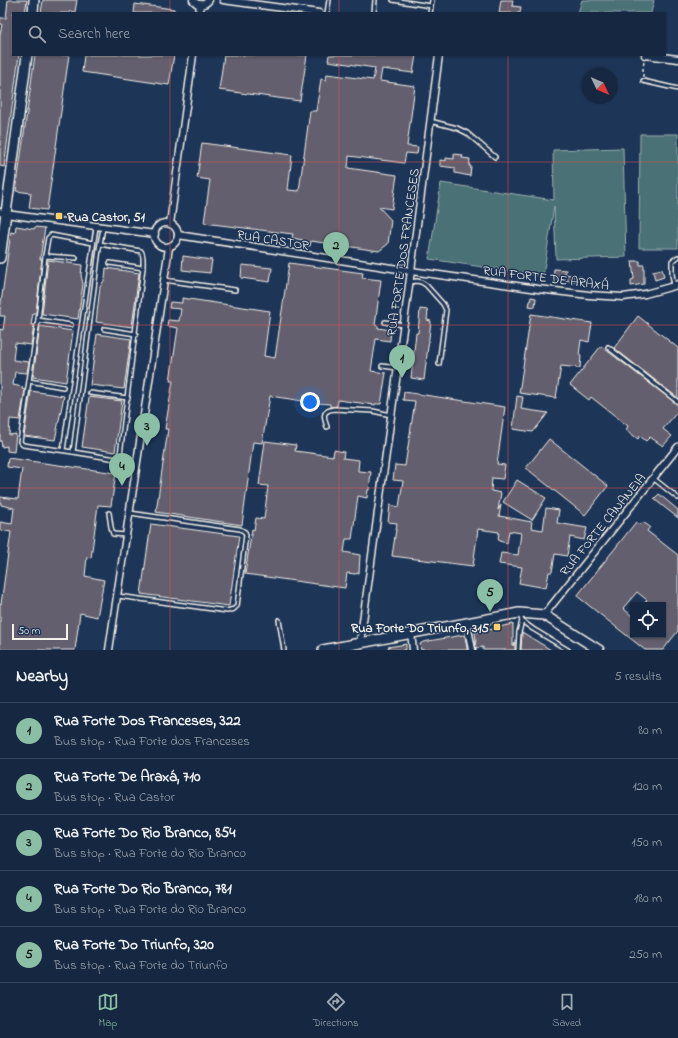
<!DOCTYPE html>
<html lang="en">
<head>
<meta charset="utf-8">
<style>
	:root { --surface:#162841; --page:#1f3048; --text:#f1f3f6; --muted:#9ea6b1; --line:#35445a; --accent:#8abfa5 }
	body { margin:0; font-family:"Indie Flower",sans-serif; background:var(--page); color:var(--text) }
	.controls { position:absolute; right:12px; bottom:12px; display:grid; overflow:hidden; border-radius:0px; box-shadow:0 1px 3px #0004 }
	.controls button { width:36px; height:36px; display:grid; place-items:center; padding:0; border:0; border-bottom:1px solid var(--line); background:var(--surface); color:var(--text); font:20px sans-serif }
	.compass { position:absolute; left:582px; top:68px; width:36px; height:36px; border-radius:50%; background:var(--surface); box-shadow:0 1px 3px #0004; rotate:134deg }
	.scale { position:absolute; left:12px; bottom:10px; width:56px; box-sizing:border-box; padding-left:4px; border:2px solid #f4f1e8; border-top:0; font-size:11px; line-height:14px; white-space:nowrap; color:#f4f1e8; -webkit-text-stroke:3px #1d3557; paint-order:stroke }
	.you { position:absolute; left:310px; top:402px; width:14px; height:14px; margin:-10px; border:3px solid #fff; border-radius:50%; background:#1a73e8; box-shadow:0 0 0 6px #1a73e833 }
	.badge { display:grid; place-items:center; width:26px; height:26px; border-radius:50%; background:var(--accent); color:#111; font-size:13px; font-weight:700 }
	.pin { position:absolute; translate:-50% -33px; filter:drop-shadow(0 1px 2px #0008) }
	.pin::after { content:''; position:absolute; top:21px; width:14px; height:12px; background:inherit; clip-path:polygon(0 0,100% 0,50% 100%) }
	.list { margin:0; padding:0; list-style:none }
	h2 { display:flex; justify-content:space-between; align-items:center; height:52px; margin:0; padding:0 16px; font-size:17px }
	h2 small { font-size:13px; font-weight:400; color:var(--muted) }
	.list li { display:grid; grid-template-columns:26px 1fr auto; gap:12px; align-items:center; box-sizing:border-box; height:56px; padding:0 16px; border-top:1px solid var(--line) }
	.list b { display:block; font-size:15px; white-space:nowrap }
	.list p { margin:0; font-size:13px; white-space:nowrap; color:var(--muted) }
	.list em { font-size:13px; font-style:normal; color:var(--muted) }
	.icon { flex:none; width:22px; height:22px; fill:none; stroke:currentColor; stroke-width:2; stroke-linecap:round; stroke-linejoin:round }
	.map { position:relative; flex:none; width:678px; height:650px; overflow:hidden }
	.search { position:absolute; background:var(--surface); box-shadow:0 1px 3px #0004; left:12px; right:12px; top:12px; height:44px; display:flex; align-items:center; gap:10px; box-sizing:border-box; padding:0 14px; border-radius:0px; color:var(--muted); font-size:15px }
	.sheet { height:332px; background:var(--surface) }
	nav { display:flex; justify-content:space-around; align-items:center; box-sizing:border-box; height:56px; border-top:1px solid var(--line); background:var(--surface); font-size:11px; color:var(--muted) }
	nav a { display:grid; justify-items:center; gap:2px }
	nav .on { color:var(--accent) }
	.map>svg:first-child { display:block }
	.green { fill:#487176; stroke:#9eb1af }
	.building { fill:#635f6e; stroke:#f4f1e8; fill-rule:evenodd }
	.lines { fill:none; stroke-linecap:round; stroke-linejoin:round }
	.lane-casing { stroke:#f4f1e8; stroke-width:6 }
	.street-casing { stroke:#f4f1e8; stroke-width:9 }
	.secondary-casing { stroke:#f4f1e8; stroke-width:12 }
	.path { stroke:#f4f1e8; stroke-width:1.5; stroke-dasharray:3 3; stroke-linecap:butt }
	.lane { stroke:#1d3557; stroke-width:3 }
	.street { stroke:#1d3557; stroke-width:6 }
	.secondary { stroke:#1d3557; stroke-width:9 }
	.grid { fill:none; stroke:#dc504e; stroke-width:1; stroke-opacity:0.55 }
	.poi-dot { fill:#ffd166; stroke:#1d3557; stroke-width:1.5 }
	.labels { text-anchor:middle; stroke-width:3; stroke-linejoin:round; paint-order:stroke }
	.poi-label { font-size:13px; font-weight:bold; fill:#f4f1e8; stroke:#1d3557; text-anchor:start }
	.street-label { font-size:13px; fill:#f4f1e8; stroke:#1d3557 }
</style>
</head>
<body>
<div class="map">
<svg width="678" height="650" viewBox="0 0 678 650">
	<rect width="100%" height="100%" fill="#1d3557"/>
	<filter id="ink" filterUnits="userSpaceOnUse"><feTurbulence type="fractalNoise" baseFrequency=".025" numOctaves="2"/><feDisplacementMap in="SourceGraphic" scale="8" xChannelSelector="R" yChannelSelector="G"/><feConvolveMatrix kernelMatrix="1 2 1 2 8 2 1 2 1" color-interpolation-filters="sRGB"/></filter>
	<g filter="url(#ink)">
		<g class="green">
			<polygon points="582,0 654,0 651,13 578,13"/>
			<polygon points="640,134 678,134 678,248 639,248"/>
			<polygon points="623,148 626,257 556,259 554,206 543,276 429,259 441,183 554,200 553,150"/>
		</g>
		<g class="building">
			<polygon points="8,0 27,0 25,13 13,13 13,55 19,55 4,167 0,166 0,35 2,24 0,23 0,18 6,18"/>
			<polygon points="43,0 77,0 75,12 70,11 69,13 41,13"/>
			<polygon points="501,0 513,0 512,6 521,7 520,13 499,13"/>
			<polygon points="135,4 174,9 174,13 134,13"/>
			<polygon points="35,55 69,55 47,210 29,208 31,193 16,191"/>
			<polygon points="84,55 174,55 169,85 82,72"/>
			<polygon points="224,55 307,55 300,101 219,90"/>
			<polygon points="329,55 416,55 413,73 382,69 380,81 415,86 407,146 418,147 417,154 406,153 404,163 349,156 348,168 397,175 392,209 379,207 391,220 388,244 379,251 311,241 310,246 302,245 303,240 292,238 293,234 204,223 210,180 197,178 202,143 292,155 288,190 299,191 310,111 316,111 321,79 326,80 327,74 373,80 375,68 328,61"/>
			<polygon points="454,154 463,155 462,158 470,159 469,166 471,166 470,176 455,173 455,168 440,166 440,160 446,161 446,158 454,159"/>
			<polygon points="16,226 34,229 35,227 45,228 40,259 42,259 36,313 33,313 31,325 34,325 31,345 15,343 13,360 29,362 27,373 15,372 13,385 23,387 22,389 25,390 20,420 10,419 9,435 16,434 14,452 7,451 7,446 2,447 1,441 0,441 0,329 3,330 5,316 0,316 0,310 11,232 15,233"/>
			<polygon points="183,256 212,260 210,273 182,270"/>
			<polygon points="48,260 82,265 81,275 83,284 78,319 42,314"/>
			<polygon points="632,261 640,261 640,265 644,265 644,284 631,286 631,280 634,279"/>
			<polygon points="289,263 363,273 362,278 381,280 375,325 378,326 378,328 391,330 390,341 376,339 371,371 386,373 381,404 375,404 375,405 338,400 337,406 330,407 330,404 317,403 318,397 304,395 303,401 270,396 262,443 253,442 242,525 156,512 168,429 165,429 173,381 170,381 178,328 167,326 168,320 179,321 181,309 169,308 170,302 182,303 182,298 270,311 264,356 275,358"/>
			<polygon points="242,265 272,268 270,282 241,278"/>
			<polygon points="106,268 139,273 132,327 96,322 100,287 105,279"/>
			<polygon points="554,269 566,270 565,274 582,277 582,282 553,279"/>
			<polygon points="662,269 664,277 655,280 653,271"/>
			<polygon points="531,297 536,298 535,307 529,306"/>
			<polygon points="420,309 428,310 427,320 431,321 424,380 411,378 416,333 418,333"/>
			<polygon points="531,314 592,323 589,342 581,340 579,355 581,355 580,368 561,366 556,398 519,393"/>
			<polygon points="638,316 678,348 678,398 614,348"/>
			<polygon points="40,326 73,331 66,382 33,377"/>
			<polygon points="97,334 131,339 124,389 90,385"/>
			<polygon points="601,346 678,405 678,411 663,429 672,436 663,446 650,437 646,441 640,436 638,439 626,430 628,426 591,397 589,400 570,385"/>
			<polygon points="31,391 64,396 55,440 24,436"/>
			<polygon points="404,392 505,407 497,464 505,465 503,479 492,478 491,491 501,493 498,510 501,505 499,516 532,522 531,528 543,530 546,508 559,510 557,523 587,528 584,540 570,537 567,556 555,554 552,572 549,572 546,588 519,583 522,567 499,564 501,553 518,555 521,533 509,531 507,543 499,541 499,540 498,539 499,532 478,529 473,566 392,556 397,523 388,522 390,505 399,507 403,481 393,480 395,465 405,466 415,401 403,400"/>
			<polygon points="517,396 523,397 521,409 548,413 533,432 513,429"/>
			<polygon points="89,397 122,401 115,452 82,447"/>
			<polygon points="549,439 608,486 585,515 526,468"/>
			<polygon points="265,441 296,445 295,451 333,456 334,450 344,452 343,458 359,460 358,471 371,472 369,490 368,490 367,498 358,496 352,539 346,539 344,552 360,555 359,573 355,574 347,573 345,588 245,574 252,529 254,530 256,518 264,519 268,486 259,485"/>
			<polygon points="8,458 116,473 111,506 98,505 91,558 87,557 85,576 104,580 97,617 80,613 75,650 0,650 0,603 1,604 11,532 0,530 0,522 12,524 14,508 1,505 0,497 18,499 22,469 7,467"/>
			<polygon points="517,480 546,498 532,520 503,502"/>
			<polygon points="659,494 678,510 678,518 654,499"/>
			<path d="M636,522L640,525L643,522L650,527L647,531L678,555V631L663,650H645L577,596ZM637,592L647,600L643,605H663V635H633V617L623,608Z"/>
			<polygon points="151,524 239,536 229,606 141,594"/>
			<polygon points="513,624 513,646 515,642 515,650 483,650 483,647 476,648 475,642 476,642 475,632 494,629 494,628"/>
			<polygon points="522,632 551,650 521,650"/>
			<polygon points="463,635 465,636 467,648 467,650 421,650 420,644 423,642"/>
			<polygon points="406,644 406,650 389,650 388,647"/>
		</g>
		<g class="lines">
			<g class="lane-casing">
				<g id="lane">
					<polyline points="393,0 431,6"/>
					<polyline points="327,13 329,0"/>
					<polyline points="374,13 375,0"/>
					<polyline points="430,13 432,0"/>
					<polyline points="643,81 678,89"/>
					<polyline points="430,121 457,128 467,133 495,157"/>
					<polyline points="45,256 48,238 51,235 93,243"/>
					<path d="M76,258L45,256L38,320L20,442L23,445L73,452L116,459L119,458L120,455L143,268C143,262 144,255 141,251L100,244"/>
					<polyline points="110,263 143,268"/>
					<polyline points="164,280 235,290"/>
					<polyline points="409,282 417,281 421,282 426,285 443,304 446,310 439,364"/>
					<polyline points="674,286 672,274 672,261 678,257"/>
					<polyline points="38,320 71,325"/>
					<polyline points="385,322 403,325"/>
					<polyline points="104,329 136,334"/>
					<polyline points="608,347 678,402"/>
					<polyline points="382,366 398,368"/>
					<polyline points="29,381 63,387"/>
					<polyline points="90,393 128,398"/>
					<path d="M327,427C324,417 321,411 334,409L373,411L391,415"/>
					<polyline points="63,450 96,227"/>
					<polyline points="73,452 99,249 103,228"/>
					<polyline points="653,478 678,498"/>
					<polyline points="109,513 111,527 113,534 126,535"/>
					<polyline points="118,596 227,611 234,609 237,606 246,535 245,532 240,529 130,513"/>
					<polyline points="520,615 522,621 533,629 568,650"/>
					<polyline points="279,620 284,650"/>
					<polyline points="518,650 519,632 522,621"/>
				</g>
			</g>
			<g class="street-casing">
				<g id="street">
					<path d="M193,0C198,6 204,6 209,0"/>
					<polyline points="223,0 319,13"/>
					<polyline points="199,13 200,4"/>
					<polyline points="645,55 678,59"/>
					<polyline points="0,212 6,214 155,234"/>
					<circle cx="166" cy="235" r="12"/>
					<polyline points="170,224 193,55"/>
					<polyline points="178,235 411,271 538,289 589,295 623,297 645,294 674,286 678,284"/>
					<polyline points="544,615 678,447"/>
					<polyline points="467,623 472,650"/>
					<polyline points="411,633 413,650"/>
					<polyline points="360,643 411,271 439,55"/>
					<polyline points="109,650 169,247"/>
				</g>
			</g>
			<g class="secondary-casing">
				<g id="secondary">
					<polyline points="33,13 34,0"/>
					<polyline points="0,258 27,55"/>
					<polyline points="323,650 519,613 544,615 599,650"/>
				</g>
			</g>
			<polyline class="path" points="643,77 643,68 644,61"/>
			<use href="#lane" class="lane"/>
			<use href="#street" class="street"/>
			<use href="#secondary" class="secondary"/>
		</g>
	</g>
	<path class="grid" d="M170,0V13M339,0V13M508,0V13M170,55V650M339,55V650M508,55V650M0,162H678M0,325H678M0,488H678"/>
	<g class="poi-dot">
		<rect x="55" y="212" width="8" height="8" rx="2"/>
		<rect x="493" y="623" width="8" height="8" rx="2"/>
	</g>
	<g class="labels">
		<g class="poi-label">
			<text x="67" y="221">Rua Castor, 51</text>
			<text x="489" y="632" text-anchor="end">Rua Forte Do Triunfo, 315</text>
		</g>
		<g class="street-label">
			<text transform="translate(273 239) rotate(9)" y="5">RUA CASTOR</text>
			<text transform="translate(402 252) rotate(-82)" y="5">RUA FORTE DOS FRANCESES</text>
			<text transform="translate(546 277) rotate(7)" y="5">RUA FORTE DE ARAXÁ</text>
			<text transform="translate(602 524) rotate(-51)" y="5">RUA FORTE CANANEIA</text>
		</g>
	</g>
</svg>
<div class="controls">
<button><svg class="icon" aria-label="locate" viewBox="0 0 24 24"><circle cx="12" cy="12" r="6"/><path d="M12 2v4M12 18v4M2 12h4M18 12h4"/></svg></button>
</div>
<svg class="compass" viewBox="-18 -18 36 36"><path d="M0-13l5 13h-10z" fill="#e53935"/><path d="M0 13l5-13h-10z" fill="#9ea6b1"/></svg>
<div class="scale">50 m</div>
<div class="you"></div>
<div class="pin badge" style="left:402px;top:378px">1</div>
<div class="pin badge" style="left:336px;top:265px">2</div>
<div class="pin badge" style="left:147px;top:446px">3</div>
<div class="pin badge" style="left:122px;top:486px">4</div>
<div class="pin badge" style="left:490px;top:612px">5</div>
<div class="search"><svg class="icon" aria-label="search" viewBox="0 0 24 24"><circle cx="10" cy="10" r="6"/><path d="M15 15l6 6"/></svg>Search here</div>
</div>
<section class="sheet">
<h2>Nearby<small>5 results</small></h2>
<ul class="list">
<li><span class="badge">1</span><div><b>Rua Forte Dos Franceses, 322</b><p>Bus stop · Rua Forte dos Franceses</p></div><em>80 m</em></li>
<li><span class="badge">2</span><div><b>Rua Forte De Araxá, 710</b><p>Bus stop · Rua Castor</p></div><em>120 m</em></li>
<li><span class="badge">3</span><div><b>Rua Forte Do Rio Branco, 854</b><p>Bus stop · Rua Forte do Rio Branco</p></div><em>150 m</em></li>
<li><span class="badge">4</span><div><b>Rua Forte Do Rio Branco, 781</b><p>Bus stop · Rua Forte do Rio Branco</p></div><em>180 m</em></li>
<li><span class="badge">5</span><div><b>Rua Forte Do Triunfo, 320</b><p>Bus stop · Rua Forte do Triunfo</p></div><em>250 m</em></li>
</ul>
</section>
<nav>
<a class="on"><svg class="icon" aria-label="map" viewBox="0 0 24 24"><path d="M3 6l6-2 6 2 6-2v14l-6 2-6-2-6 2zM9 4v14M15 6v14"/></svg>Map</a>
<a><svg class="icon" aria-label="directions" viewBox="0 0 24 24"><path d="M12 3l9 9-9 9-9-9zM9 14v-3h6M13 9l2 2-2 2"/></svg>Directions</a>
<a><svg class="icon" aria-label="saved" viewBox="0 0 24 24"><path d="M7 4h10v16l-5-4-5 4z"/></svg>Saved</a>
</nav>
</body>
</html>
